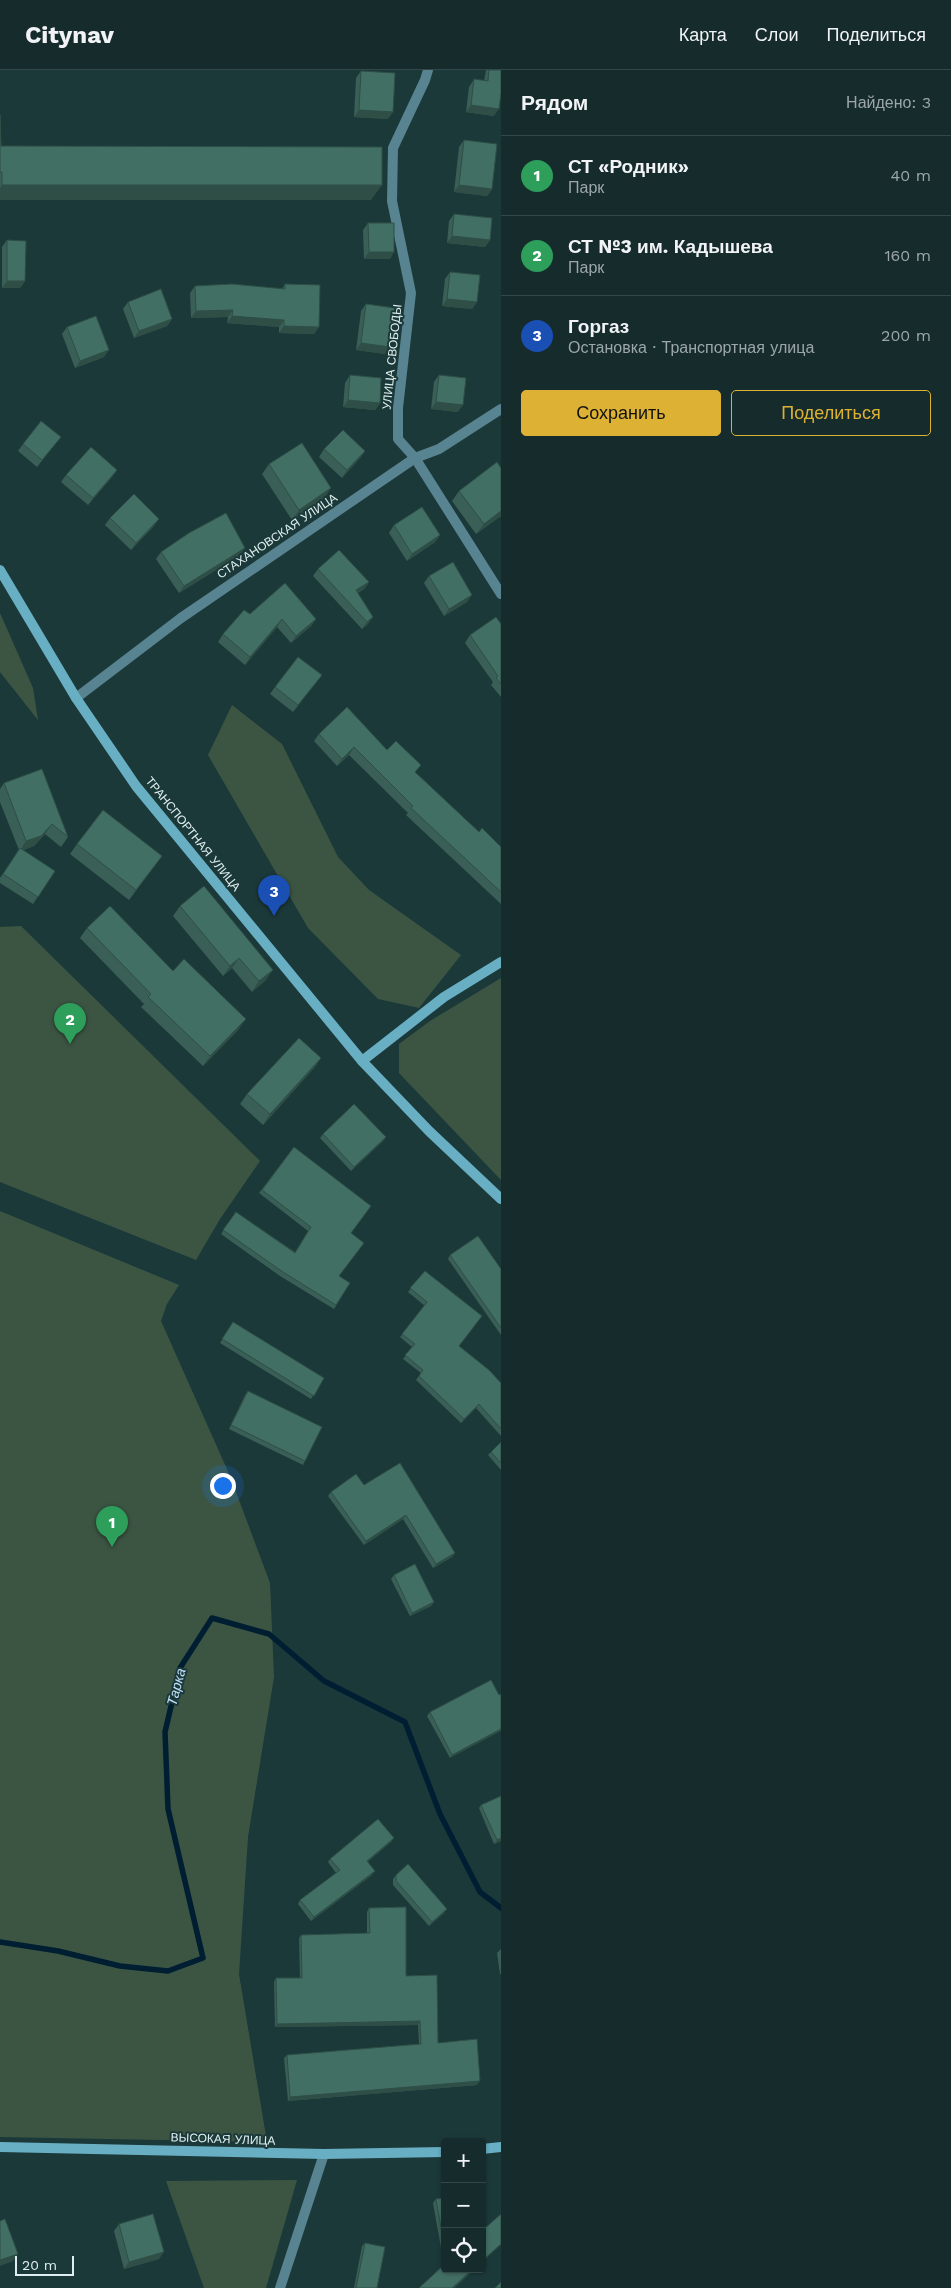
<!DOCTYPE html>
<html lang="ru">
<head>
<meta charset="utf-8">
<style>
	:root { --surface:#152b2c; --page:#1e3334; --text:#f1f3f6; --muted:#9da7a9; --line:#344748; --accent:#ddb133 }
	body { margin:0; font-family:"Work Sans",sans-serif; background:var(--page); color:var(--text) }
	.controls { position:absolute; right:15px; bottom:15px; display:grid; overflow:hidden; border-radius:5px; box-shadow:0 1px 4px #0004 }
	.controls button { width:45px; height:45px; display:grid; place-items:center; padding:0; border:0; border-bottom:1px solid var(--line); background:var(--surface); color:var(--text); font:25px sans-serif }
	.scale { position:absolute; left:15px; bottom:12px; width:59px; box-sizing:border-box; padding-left:5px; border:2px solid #dfefef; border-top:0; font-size:14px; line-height:18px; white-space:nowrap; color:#dfefef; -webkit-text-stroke:4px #1c393a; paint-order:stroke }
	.you { position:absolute; left:222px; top:1415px; width:18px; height:18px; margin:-12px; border:4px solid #fff; border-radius:50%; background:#1a73e8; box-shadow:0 0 0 8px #1a73e833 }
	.badge { display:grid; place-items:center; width:32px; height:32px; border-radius:50%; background:var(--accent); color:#fff; font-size:16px; font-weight:700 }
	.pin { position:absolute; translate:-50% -41px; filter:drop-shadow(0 1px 2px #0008) }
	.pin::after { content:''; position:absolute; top:26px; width:18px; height:15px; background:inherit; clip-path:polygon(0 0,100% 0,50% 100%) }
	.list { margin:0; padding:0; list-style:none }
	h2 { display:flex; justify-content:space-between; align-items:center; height:65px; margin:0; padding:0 20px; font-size:21px }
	h2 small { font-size:16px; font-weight:400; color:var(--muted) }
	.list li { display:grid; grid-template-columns:32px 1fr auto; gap:15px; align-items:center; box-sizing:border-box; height:80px; padding:0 20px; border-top:1px solid var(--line) }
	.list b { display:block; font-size:19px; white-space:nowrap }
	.list p { margin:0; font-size:16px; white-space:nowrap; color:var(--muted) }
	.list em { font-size:16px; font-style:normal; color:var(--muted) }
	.actions { display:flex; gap:10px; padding:15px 20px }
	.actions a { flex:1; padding:11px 0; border:1px solid var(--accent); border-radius:5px; text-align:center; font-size:18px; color:var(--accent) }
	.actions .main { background:var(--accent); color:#111 }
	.icon { flex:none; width:28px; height:28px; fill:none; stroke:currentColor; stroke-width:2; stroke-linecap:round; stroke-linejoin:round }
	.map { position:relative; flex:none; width:501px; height:2218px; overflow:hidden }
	header { display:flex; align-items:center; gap:30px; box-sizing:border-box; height:70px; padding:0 25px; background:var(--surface); border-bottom:1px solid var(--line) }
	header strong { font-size:24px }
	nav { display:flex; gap:28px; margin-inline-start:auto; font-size:18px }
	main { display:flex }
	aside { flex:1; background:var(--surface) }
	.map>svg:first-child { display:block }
	.green { fill:#3c5543 }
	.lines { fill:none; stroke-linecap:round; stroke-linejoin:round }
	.stream { stroke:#001e32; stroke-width:5.5 }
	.street { stroke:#588390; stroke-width:10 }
	.secondary { stroke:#69afc4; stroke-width:10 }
	.wall { fill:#395f56 }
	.shaded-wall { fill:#2e4e46 }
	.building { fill:#426f64; stroke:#2e4e46 }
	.labels { text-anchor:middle; stroke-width:4; stroke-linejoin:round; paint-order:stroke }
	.street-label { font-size:12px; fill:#dfefef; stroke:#1c393a }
	.water-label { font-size:14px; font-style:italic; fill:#c2e3fd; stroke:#1c393a }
</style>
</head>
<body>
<header>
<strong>Citynav</strong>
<nav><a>Карта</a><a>Слои</a><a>Поделиться</a></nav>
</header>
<main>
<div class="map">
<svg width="501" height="2218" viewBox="0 0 501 2218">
	<rect width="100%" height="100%" fill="#1c393a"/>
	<g class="green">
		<polygon points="0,543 33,618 38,650 0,602"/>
		<polygon points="232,635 282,674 338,787 369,820 461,885 419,938 378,929 308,858 208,685"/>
		<polygon points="21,856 260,1091 220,1149 196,1190 0,1112 0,857"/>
		<polygon points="501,908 501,1110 399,1003 399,974 430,951"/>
		<polygon points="0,1141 179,1215 167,1234 161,1251 230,1406 270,1513 274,1607 248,1767 239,1904 267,2072 0,2067"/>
		<polygon points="297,2110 266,2218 204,2218 166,2111"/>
	</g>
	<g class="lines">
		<polyline class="stream" points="0,1872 58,1881 120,1896 168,1901 203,1888 168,1739 165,1662 180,1598 212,1548 269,1564 324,1611 405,1652 440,1744 480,1822 501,1838"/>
		<g class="street">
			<polyline points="428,0 425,10 393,78 392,131 411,223 398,338 398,369 415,388 501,524"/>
			<polyline points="76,628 181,548 415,388 439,379 501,339"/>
			<polyline points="280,2218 324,2084"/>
		</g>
		<g class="secondary">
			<polyline points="0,500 76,628 136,716 362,991 429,1061 501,1129"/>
			<polyline points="362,991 444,927 501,892"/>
			<polyline points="0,2077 324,2084 445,2082"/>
			<polyline points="482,2079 501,2077"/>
		</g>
	</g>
	<g class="wall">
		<polygon points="486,0 501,0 494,46 466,42 469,17 474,9 484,11"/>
		<polygon points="361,1 388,49 354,47 356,8"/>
		<polygon points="0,44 1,76 371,130 0,130"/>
		<polygon points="464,70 492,119 487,126 454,122 459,77"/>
		<polygon points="454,144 490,170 485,177 447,173 449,151"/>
		<polygon points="368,153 390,189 364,189 363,160"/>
		<polygon points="7,170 25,211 20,218 2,218 2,177"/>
		<polygon points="450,202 477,232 472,239 442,236 445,209"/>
		<polygon points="285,214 319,257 314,264 279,263 279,257 227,253 228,247 191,248 190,223 195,216 282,219"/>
		<polygon points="128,232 172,249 167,256 134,268 123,239"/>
		<polygon points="366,234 385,284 356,280 361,241"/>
		<polygon points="67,257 104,287 75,298 62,264"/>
		<polygon points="350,305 380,333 375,340 343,337 345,313"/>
		<polygon points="439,305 458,342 431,339 434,312"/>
		<polygon points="61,367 37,397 18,381 23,374"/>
		<polygon points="324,379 365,381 360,388 342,408 319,387"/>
		<polygon points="269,394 324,429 292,450 262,404"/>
		<polygon points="501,398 501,446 476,464 452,431 459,421"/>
		<polygon points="117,400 112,407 88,435 61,412 66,405"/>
		<polygon points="110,448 154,456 131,480 105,455"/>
		<polygon points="394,455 440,465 435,472 407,491 389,463"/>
		<polygon points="161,482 240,485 179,523 156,489"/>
		<polygon points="318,499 369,512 364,519 358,523 368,554 362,559 313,506"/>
		<polygon points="429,506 467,532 444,546 424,513"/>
		<polygon points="250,544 316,549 311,556 291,573 277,557 245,595 218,572 223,564"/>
		<polygon points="501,554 501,627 491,615 493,612 465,573 470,565"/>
		<polygon points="322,605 293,642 270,624 275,617"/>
		<polygon points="319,664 387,680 416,703 479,762 501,777 501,834 406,745 408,743 349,685 337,696 314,671"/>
		<polygon points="4,713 68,767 61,777 45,764 34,776 23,780 55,801 33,834 0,813 0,808 19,780 0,732 0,719"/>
		<polygon points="77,774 162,786 129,830 70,784"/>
		<polygon points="180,836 266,910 252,922 232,898 223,906 173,846"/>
		<polygon points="87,858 239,959 203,996 141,937 144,934 80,868"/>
		<polygon points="321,988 314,998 263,1055 240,1034 247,1024"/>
		<polygon points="323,1064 386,1067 383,1071 351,1101 320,1068"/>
		<polygon points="294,1077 351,1163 339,1206 350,1213 334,1239 280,1206 221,1164 236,1142 295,1182 308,1161 259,1123"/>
		<polygon points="450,1185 501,1199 501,1265 448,1189"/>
		<polygon points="425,1201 459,1276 501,1313 501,1366 476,1338 461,1353 416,1310 421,1303 403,1289 412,1277 400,1267 425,1236 408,1222"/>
		<polygon points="233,1252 324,1308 311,1329 220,1273"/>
		<polygon points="248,1321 305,1391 303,1395 229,1359 245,1325"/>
		<polygon points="501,1372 501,1400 488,1385"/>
		<polygon points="400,1393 455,1483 452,1487 433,1498 403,1449 364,1475 328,1426 331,1422 364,1415"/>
		<polygon points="394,1505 434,1532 431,1536 410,1546 391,1509"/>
		<polygon points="499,1625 450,1688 427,1646 430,1642"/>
		<polygon points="501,1726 501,1771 494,1774 479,1738 481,1735"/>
		<polygon points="394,1768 391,1772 367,1792 372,1805 311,1851 298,1834 300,1830 336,1803 328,1792 330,1789"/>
		<polygon points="396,1805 444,1843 429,1856 393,1815 393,1809"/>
		<polygon points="369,1838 406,1906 438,1973 477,2015 288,2031 284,1988 287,1985 419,1974 418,1955 275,1957 274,1912 276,1908 300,1908 299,1868 301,1865 367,1863 367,1842"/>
		<polygon points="501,1879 501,1904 500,1904 497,1883"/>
		<polygon points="445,2128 445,2199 475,2199 454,2218 419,2218 444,2195 433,2133 436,2129"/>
		<polygon points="119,2154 159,2189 124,2199 114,2161"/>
		<polygon points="365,2173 377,2218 354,2218 362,2176"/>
	</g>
	<g class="shaded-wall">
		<polygon points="471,35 499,39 494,46 466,42"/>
		<polygon points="359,40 393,42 388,49 354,47"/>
		<polygon points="2,115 382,115 371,130 0,130 0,118"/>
		<polygon points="459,115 492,119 487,126 454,122"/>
		<polygon points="452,166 490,170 485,177 447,173"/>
		<polygon points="369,182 394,182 390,189 364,189"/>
		<polygon points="7,211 25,211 20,218 2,218"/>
		<polygon points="447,229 477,232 472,239 442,236"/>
		<polygon points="233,240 228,247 191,248 196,241"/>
		<polygon points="232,246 284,250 279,257 227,253"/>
		<polygon points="172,249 167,256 134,268 139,261"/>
		<polygon points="284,256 319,257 314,264 279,263"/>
		<polygon points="361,273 390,277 385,284 356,280"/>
		<polygon points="109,280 104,287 75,298 80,291"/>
		<polygon points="348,330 380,333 375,340 343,337"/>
		<polygon points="436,332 463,335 458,342 431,339"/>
		<polygon points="365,381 360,388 342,408 347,400"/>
		<polygon points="117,400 112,407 88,435 93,428"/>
		<polygon points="331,418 324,429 292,450 299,440"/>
		<polygon points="501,441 501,446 476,464 484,454"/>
		<polygon points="159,449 154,456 131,480 136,473"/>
		<polygon points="440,465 435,472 407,491 412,484"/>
		<polygon points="245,478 240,485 179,523 184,516"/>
		<polygon points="369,512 364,519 351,527 356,520"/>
		<polygon points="472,525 467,532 444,546 449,539"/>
		<polygon points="373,547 368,554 362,559 367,552"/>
		<polygon points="282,549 277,557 245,595 250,587"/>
		<polygon points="316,549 311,556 291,573 296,566"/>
		<polygon points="354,677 349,685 337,696 342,689"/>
		<polygon points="52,754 45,764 34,776 19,782 26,771"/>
		<polygon points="162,786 155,796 129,830 136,820"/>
		<polygon points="239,888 232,898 223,906 230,896"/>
		<polygon points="273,900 266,910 252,922 259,911"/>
		<polygon points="246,949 239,959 203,996 210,986"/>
		<polygon points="321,988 314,998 263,1055 270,1044"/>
		<polygon points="386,1067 383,1071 351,1101 354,1097"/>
		<polygon points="479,1334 476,1338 461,1353 464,1349"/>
		<polygon points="406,1445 403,1449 364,1475 366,1471"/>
		<polygon points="455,1483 452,1487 433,1498 436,1494"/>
		<polygon points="434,1532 431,1536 410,1546 412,1543"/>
		<polygon points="501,1659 501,1661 450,1688 452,1685"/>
		<polygon points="394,1768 391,1772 364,1795 367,1791"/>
		<polygon points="501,1768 501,1771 494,1774 497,1770"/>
		<polygon points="375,1801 372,1805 311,1851 314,1847"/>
		<polygon points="447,1839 444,1843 429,1856 432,1852"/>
		<polygon points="420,1951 418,1955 275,1957 277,1954"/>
		<polygon points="480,2011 477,2015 288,2031 290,2027"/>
		<polygon points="501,2174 501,2175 482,2192 482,2191"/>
		<polygon points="164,2182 159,2189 124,2199 129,2192"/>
		<polygon points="18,2184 13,2191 0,2196 0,2190"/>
		<polygon points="473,2199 475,2199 454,2218 452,2218"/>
	</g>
	<g class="building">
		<polygon points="489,0 501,0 501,23 499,39 471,35 474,9 488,11"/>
		<polygon points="361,1 395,3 393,42 359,40"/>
		<polygon points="0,44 1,76 382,77 382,115 2,115 2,102 0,102"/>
		<polygon points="464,70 497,74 492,119 459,115"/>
		<polygon points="454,144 492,148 490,170 452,166"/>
		<polygon points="368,153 394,153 394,182 369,182"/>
		<polygon points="7,170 26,171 25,211 7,211"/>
		<polygon points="450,202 480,205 477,232 447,229"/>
		<polygon points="232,214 285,219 285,214 320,215 319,257 284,256 284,250 232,246 233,240 196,241 195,216"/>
		<polygon points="161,219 172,249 139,261 128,232"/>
		<polygon points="366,234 395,238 390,277 361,273"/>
		<polygon points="96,246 109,280 80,291 67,257"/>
		<polygon points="350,305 381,308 380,333 348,330"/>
		<polygon points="439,305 466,308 463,335 436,332"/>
		<polygon points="41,351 61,367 42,390 23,374"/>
		<polygon points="343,360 365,381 347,400 324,379"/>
		<polygon points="302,373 331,418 299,440 269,394"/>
		<polygon points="91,377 117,400 93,428 66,405"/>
		<polygon points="497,392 501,398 501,441 484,454 459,421"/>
		<polygon points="134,424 159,449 136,473 110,448"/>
		<polygon points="422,437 440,465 412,484 394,455"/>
		<polygon points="226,443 245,478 184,516 161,482 189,463"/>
		<polygon points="339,480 369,512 356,520 373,547 367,552 318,499"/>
		<polygon points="453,492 472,525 449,539 429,506"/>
		<polygon points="285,513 316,549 296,566 282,549 250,587 223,564 244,540 250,544"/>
		<polygon points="496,547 501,554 501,614 496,608 498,606 470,565"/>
		<polygon points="298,587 322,605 298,635 275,617"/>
		<polygon points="347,637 387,680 396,671 421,695 415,702 479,762 482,758 501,777 501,822 411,738 413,736 354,677 342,689 319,664"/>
		<polygon points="42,699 68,767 52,754 41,766 26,771 4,713"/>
		<polygon points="103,740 162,786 136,820 77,774"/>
		<polygon points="20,778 55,801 38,827 3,804"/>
		<polygon points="204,816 273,900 259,911 239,888 230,896 180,836"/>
		<polygon points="110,836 173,901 184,889 246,949 210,986 148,927 151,924 87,858"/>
		<polygon points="299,968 321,988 270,1044 247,1024"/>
		<polygon points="354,1034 386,1067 354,1097 323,1064"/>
		<polygon points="294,1077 371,1136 351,1163 364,1173 339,1206 350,1213 336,1235 283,1202 223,1160 236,1142 295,1183 311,1157 262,1120"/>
		<polygon points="478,1166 501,1199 501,1258 450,1185"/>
		<polygon points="425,1201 482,1246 459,1276 489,1300 501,1313 501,1359 479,1334 464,1349 419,1306 423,1300 405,1285 415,1274 402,1264 427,1232 410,1218"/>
		<polygon points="233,1252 324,1308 314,1326 222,1269"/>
		<polygon points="248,1321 322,1357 305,1391 231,1355"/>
		<polygon points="501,1372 501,1393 491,1382"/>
		<polygon points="400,1393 455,1483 436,1494 406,1445 366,1471 331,1422 356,1404 364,1415"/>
		<polygon points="415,1494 434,1532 412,1543 394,1505"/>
		<polygon points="491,1610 499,1625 501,1624 501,1659 452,1685 430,1642"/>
		<polygon points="501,1726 501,1768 497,1770 481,1735"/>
		<polygon points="378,1749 394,1768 367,1791 375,1801 314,1847 300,1830 340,1800 330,1789"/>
		<polygon points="408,1794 447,1839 432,1852 396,1811 396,1805"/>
		<polygon points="406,1837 406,1906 437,1905 438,1973 477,1969 480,2011 290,2027 287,1985 421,1974 420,1951 277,1954 276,1908 302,1908 301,1865 370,1863 369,1838"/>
		<polygon points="445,2128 445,2180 436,2129"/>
		<polygon points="153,2144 164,2182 129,2192 119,2154"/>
		<polygon points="501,2144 501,2174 482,2191 482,2148 484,2159"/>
		<polygon points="5,2149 18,2184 0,2190 0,2151"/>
		<polygon points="365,2173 385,2177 377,2218 356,2218"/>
		<polygon points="445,2194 445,2199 473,2199 452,2218 419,2218"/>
		<polygon points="501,2212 501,2218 495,2218"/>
	</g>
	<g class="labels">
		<g class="street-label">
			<text transform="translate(392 287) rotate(-84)" y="4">УЛИЦА СВОБОДЫ</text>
			<text transform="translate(277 466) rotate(-34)" y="4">СТАХАНОВСКАЯ УЛИЦА</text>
			<text transform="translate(193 764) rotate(51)" y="4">ТРАНСПОРТНАЯ УЛИЦА</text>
			<text transform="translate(223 2069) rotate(2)" y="4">ВЫСОКАЯ УЛИЦА</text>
		</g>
		<g class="water-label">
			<text transform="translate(176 1617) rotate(-75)" y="5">Тарка</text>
		</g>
	</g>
</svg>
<div class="controls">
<button>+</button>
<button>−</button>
<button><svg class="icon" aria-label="locate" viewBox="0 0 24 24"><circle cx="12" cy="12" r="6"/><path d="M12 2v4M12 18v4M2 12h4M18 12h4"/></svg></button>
</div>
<div class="scale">20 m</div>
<div class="you"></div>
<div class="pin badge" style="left:112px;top:1477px;background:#2e9e5b">1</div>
<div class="pin badge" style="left:70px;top:974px;background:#2e9e5b">2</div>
<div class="pin badge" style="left:274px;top:846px;background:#1a4fb4">3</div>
</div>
<aside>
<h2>Рядом<small>Найдено: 3</small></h2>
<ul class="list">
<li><span class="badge" style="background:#2e9e5b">1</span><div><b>СТ «Родник»</b><p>Парк</p></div><em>40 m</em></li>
<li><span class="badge" style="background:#2e9e5b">2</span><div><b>СТ №3 им. Кадышева</b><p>Парк</p></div><em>160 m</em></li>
<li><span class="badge" style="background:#1a4fb4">3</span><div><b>Горгаз</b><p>Остановка · Транспортная улица</p></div><em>200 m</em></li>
</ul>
<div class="actions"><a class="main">Сохранить</a><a>Поделиться</a></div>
</aside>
</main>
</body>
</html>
